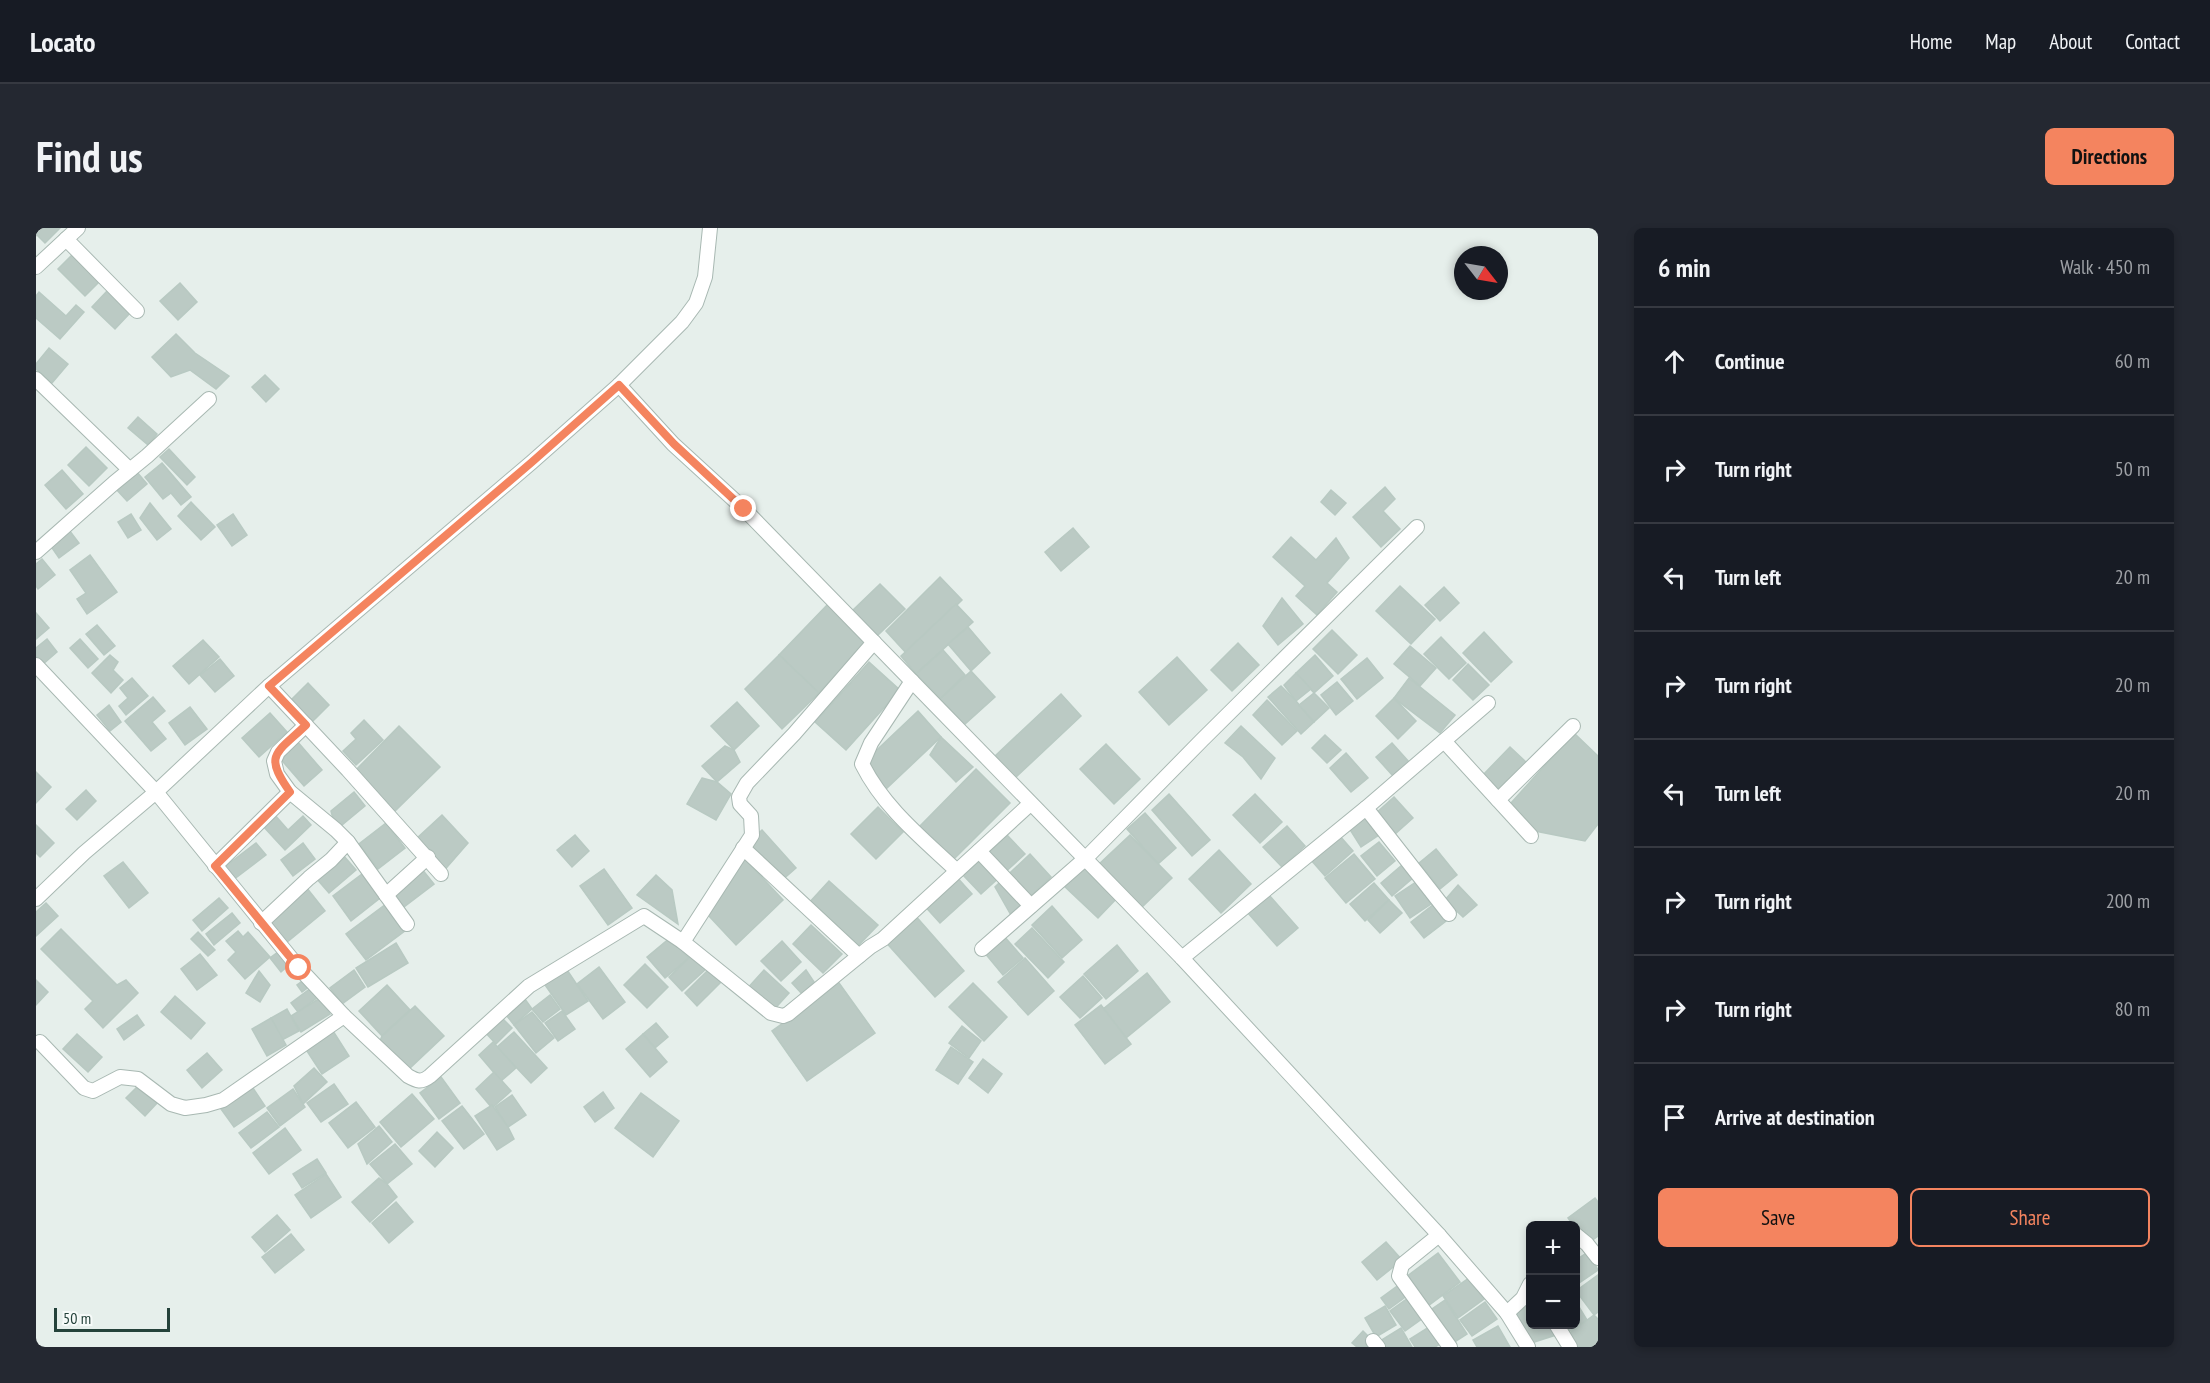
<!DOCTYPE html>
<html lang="en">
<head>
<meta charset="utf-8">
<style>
	:root { --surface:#171b24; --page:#242831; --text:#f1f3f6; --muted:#9ea1a6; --line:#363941; --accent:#f4845f }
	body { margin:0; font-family:"PT Sans Narrow",sans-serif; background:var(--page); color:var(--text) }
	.controls { position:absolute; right:18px; bottom:18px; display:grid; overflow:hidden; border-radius:9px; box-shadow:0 3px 9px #0003 }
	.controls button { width:54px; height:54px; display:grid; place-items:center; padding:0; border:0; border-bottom:2px solid var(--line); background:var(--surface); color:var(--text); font:30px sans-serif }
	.compass { position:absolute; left:1418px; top:18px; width:54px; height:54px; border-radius:50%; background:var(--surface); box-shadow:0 3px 9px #0003; rotate:121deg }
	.scale { position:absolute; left:18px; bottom:15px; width:116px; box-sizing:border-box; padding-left:6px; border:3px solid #24423a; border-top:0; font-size:16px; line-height:21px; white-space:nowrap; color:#24423a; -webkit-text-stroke:4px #f7fbf9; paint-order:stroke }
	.stop { position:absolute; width:18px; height:18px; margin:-14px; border:4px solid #f4845f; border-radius:50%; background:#fff }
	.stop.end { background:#f4845f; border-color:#fff; box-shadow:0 2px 6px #0008 }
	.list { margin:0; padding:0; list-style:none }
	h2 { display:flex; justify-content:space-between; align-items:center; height:78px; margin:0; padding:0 24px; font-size:26px }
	h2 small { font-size:20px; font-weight:400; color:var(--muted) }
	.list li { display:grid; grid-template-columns:39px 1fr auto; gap:18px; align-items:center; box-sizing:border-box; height:108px; padding:0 24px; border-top:2px solid var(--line) }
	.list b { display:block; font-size:22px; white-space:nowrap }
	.list em { font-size:20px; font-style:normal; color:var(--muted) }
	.actions { display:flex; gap:12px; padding:18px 24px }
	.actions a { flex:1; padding:14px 0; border:2px solid var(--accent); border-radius:9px; text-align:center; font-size:21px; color:var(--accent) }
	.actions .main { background:var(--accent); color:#111 }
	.icon { flex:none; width:33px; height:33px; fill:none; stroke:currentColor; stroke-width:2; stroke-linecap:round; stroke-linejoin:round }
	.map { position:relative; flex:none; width:1562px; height:1119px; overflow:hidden; border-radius:9px }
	header { display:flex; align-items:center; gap:36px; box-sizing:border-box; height:84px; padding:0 30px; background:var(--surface); border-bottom:2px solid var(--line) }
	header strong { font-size:28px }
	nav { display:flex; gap:33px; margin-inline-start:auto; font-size:21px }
	.intro { display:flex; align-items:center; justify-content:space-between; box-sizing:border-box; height:144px; padding:0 36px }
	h1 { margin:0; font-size:42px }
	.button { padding:15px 27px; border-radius:9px; background:var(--accent); color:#111; font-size:21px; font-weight:700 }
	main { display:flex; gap:36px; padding:0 36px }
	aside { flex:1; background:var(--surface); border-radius:9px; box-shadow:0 3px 9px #0003 }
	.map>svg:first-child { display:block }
	.building { fill:#bbcac4; stroke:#b8c9c2; stroke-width:1.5 }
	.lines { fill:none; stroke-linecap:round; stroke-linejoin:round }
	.street-casing { stroke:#a8b8b2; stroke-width:16 }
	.street { stroke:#fff; stroke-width:14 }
	.route { stroke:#f4845f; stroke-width:8 }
</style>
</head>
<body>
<header>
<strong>Locato</strong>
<nav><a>Home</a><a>Map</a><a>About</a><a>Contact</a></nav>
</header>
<div class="intro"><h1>Find us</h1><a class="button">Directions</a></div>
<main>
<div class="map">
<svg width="1562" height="1119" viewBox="0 0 1562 1119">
	<rect width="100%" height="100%" fill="#e6efeb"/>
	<g class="building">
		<polygon points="0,0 24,0 9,15 0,6"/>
		<polygon points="37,26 64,53 49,68 22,41"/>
		<polygon points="144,55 161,74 142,92 124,73"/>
		<polygon points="71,63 94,85 79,101 56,79"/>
		<polygon points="3,64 30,88 40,77 48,84 24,111 0,90 0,68"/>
		<polygon points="140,106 159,125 193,148 180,161 154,142 135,149 116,129"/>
		<polygon points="13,120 32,136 16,155 0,141 0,136"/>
		<polygon points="229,147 243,161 230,174 216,159"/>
		<polygon points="102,189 121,206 112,217 92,200"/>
		<polygon points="50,219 71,240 53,258 32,237"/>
		<polygon points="133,221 159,249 151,257 124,229"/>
		<polygon points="126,235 155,269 145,277 135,265 127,271 109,249"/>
		<polygon points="26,242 47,266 30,281 9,257"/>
		<polygon points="100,243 111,256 91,273 80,261"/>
		<polygon points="1349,259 1359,271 1347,283 1364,301 1345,319 1317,289"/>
		<polygon points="1295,262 1310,275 1299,287 1285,274"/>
		<polygon points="155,274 179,299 165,312 142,288"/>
		<polygon points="114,275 135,301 121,312 104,290"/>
		<polygon points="95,286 105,302 92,310 82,294"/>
		<polygon points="197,286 211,307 196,318 181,297"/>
		<polygon points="1037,300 1053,319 1025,343 1009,324"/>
		<polygon points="33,302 43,315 23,330 14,317"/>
		<polygon points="1255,309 1280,332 1300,310 1313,330 1291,355 1301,364 1281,387 1260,368 1269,358 1237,329"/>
		<polygon points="54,327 81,364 51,386 41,371 50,365 34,342"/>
		<polygon points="6,331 19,347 2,361 0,358 0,336"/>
		<polygon points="904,349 926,372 871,426 850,403"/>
		<polygon points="844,356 869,381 841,408 816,383"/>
		<polygon points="1364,358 1399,391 1375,416 1340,383"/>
		<polygon points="1408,359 1423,375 1404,393 1389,377"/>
		<polygon points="1246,370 1267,396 1242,417 1227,398"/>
		<polygon points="792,376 832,414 783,465 743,427"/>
		<polygon points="920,376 937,394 880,446 865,428"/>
		<polygon points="0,385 13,400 0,411"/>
		<polygon points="61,397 79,418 68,427 50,406"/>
		<polygon points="932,399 954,425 935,443 912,416"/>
		<polygon points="1296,402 1321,427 1302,446 1277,421"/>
		<polygon points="1448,404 1476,434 1455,454 1427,425"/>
		<polygon points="1405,409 1430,435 1413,451 1388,426"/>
		<polygon points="11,411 21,424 6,437 0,430 0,420"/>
		<polygon points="44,411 62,431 52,440 34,420"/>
		<polygon points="167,412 183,429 153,456 137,438"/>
		<polygon points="1202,415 1223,437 1196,463 1175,442"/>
		<polygon points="1374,418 1400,440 1384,458 1358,436"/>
		<polygon points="907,422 929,447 904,471 880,446"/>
		<polygon points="74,427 82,434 77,442 87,452 75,465 56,445"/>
		<polygon points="743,427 783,465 746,501 709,461"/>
		<polygon points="1279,427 1297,448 1278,465 1260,445"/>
		<polygon points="1141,429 1171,462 1133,497 1103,464"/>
		<polygon points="1331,430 1347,450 1321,471 1305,451"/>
		<polygon points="184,431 198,448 179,464 164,447"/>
		<polygon points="833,434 864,462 810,522 779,494"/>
		<polygon points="1432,436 1453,457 1437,472 1417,452"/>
		<polygon points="935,443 959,469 928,497 904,471"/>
		<polygon points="1260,445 1275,461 1260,473 1248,457"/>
		<polygon points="96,450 112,468 90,487 83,478 92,470 84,460"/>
		<polygon points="1373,450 1419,487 1404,505 1358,470"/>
		<polygon points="1301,454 1317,473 1300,487 1285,467"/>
		<polygon points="272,455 293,477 275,495 254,473"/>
		<polygon points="1245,458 1260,473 1278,494 1265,506 1232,469"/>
		<polygon points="1278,465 1293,480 1278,494 1263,477"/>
		<polygon points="1025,466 1045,488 979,550 959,528"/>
		<polygon points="117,469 129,483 116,494 130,511 115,523 89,493"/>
		<polygon points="1358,470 1380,493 1362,511 1340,488"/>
		<polygon points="1231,472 1261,503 1246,517 1217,487"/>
		<polygon points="701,474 723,498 698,522 675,498"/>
		<polygon points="73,477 85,494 74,503 61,487"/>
		<polygon points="154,479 171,501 149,517 133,495"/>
		<polygon points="882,483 905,509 850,561 826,536"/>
		<polygon points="234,485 251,504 223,529 206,510"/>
		<polygon points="328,492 347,512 320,537 307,523 320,511 315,505"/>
		<polygon points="363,498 404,539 357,585 316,546"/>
		<polygon points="1205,498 1239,530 1225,551 1207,529 1189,515"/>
		<polygon points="1538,505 1562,528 1562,596 1549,613 1499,603 1475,575"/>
		<polygon points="1289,507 1305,522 1291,535 1276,520"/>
		<polygon points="905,509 937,539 920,554 894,527"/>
		<polygon points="260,512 286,542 268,558 242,528"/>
		<polygon points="1356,515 1373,534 1357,548 1340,529"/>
		<polygon points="1070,516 1104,551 1078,576 1044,541"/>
		<polygon points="689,518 698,522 704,534 681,554 666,538"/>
		<polygon points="1474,519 1491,535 1463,564 1446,548"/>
		<polygon points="1310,525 1332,550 1315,564 1294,540"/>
		<polygon points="940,541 974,575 916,633 883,599"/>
		<polygon points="0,544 15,559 0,575"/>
		<polygon points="666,550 681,554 695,566 680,592 651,576"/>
		<polygon points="50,562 60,573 41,592 30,581"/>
		<polygon points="318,564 329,578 300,602 295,583"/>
		<polygon points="1133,566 1174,612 1156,628 1116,582"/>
		<polygon points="1219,566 1246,594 1224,615 1197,587"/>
		<polygon points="1358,569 1377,590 1358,607 1339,586"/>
		<polygon points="842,579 867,604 840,631 815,606"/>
		<polygon points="1109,585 1140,620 1122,636 1091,601"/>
		<polygon points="238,586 252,602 267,588 275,597 249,622 226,597"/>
		<polygon points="406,587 432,615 405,646 381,610"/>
		<polygon points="1333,587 1346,605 1325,619 1313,600"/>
		<polygon points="350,595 369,620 342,641 323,616"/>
		<polygon points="0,597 18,615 4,629 0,625"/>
		<polygon points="1251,598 1269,618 1246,639 1227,619"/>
		<polygon points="726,602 760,640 744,654 710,616"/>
		<polygon points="539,607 553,623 536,639 521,622"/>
		<polygon points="971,607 989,626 945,666 927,647"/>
		<polygon points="1094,607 1136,650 1103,682 1061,638"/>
		<polygon points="1303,607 1317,623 1289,648 1275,632"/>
		<polygon points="1343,614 1359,633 1341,648 1325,628"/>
		<polygon points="220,615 230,627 197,652 187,640"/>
		<polygon points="267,615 279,631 257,648 245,632"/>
		<polygon points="1400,621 1421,647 1404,661 1383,635"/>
		<polygon points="1183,622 1215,656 1185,685 1153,651"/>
		<polygon points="994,626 1015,649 975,687 959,659"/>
		<polygon points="1318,626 1339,651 1310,675 1289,650"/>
		<polygon points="307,627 320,642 293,665 280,650"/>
		<polygon points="708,630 747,672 700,717 671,686"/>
		<polygon points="87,634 112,665 93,680 68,648"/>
		<polygon points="1048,634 1083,668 1062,690 1027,657"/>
		<polygon points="1366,637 1377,650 1356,668 1345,655"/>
		<polygon points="385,640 398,656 364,682 352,665"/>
		<polygon points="568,641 596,680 572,697 544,658"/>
		<polygon points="326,646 344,670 315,693 297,668"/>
		<polygon points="918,646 936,666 904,695 886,675"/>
		<polygon points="620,647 636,662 642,696 601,667"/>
		<polygon points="793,653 842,697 820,720 772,676"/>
		<polygon points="1380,654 1395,676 1374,690 1359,668"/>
		<polygon points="1338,655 1353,672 1329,693 1314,676"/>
		<polygon points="1422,657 1441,677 1427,689 1409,672"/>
		<polygon points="270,659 289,683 250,715 230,691"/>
		<polygon points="1233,667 1262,700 1241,718 1212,685"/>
		<polygon points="183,670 192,680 166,703 157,692"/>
		<polygon points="1353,672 1366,685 1344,705 1332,692"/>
		<polygon points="10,675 22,688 0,708 0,684"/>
		<polygon points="350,676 370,702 330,732 310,706"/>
		<polygon points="1398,676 1410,693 1388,710 1375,694"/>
		<polygon points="1016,678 1046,712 1026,730 996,697"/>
		<polygon points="196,685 204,695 178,717 170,706"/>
		<polygon points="877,685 928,743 899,769 847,711"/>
		<polygon points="775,697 806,726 787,745 757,716"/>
		<polygon points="996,700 1028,734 1012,750 979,716"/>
		<polygon points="25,701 81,757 90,752 102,765 67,800 49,781 57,773 5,721"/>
		<polygon points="202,703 207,709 212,704 234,729 209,751 192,732 200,724 190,713"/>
		<polygon points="162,704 179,722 172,728 155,711"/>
		<polygon points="967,707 987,730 967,747 948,724"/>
		<polygon points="635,709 653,730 629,750 611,729"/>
		<polygon points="746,713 765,734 745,753 725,733"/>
		<polygon points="360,715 372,735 332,759 320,740"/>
		<polygon points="1081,717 1102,743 1070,771 1048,746"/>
		<polygon points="242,724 253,737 245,744 234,730"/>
		<polygon points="164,726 181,747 161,762 145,741"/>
		<polygon points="657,726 670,741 646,763 633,749"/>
		<polygon points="989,730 1018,763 992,787 962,754"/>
		<polygon points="609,736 632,759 611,780 588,757"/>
		<polygon points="529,739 552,773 530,787 507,754"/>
		<polygon points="563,739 589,774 567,791 541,756"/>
		<polygon points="673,741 685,754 661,778 649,765"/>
		<polygon points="318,742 329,759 306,776 294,760"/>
		<polygon points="728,742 753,765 735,785 710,762"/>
		<polygon points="770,742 778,754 766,766 756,755"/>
		<polygon points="223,743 234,757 224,774 210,765"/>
		<polygon points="1111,745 1134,774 1090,810 1067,781"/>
		<polygon points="1047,748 1066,770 1044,790 1024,769"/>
		<polygon points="269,751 274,758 266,764 261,757"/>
		<polygon points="0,752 12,764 0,777"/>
		<polygon points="803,755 839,805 771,853 736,803"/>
		<polygon points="937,755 971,789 948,813 913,779"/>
		<polygon points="351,757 374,782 346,808 323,783"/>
		<polygon points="275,760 282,769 262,784 255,775"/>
		<polygon points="486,767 496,781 478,797 467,783"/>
		<polygon points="514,767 524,781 507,794 496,781"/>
		<polygon points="139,768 169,795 155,811 125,784"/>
		<polygon points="284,770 294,786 265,804 255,788"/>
		<polygon points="1065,777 1095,816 1069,836 1039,797"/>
		<polygon points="379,778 408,808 372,842 344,813 346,808"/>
		<polygon points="251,781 263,803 246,812 235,790"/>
		<polygon points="526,783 539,801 522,813 509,795"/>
		<polygon points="496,784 518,810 500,825 478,797"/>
		<polygon points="101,787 108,797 88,812 81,801"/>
		<polygon points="463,787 476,800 460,816 447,802"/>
		<polygon points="235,790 250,817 231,828 216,801"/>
		<polygon points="620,795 632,809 619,820 607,806"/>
		<polygon points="926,798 945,813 933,830 913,815"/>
		<polygon points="297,803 313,828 286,846 269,820"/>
		<polygon points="478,804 511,840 495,855 461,819"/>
		<polygon points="41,806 66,829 52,844 27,821"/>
		<polygon points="607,806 631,834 614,849 590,821"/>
		<polygon points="457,814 480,840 465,853 443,827"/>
		<polygon points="915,819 937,834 922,856 900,842"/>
		<polygon points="171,825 186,842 166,860 151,842"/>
		<polygon points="947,831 966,846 952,865 933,850"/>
		<polygon points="278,840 291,854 267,876 258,858"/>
		<polygon points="458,844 475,863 456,880 440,861"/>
		<polygon points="405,849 424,875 403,891 384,865"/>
		<polygon points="104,856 122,874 109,888 90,870"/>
		<polygon points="298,856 312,876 285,894 271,875"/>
		<polygon points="217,860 229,878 198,899 185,881"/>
		<polygon points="257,861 269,879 244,898 231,880"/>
		<polygon points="567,864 578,880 559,894 548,879"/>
		<polygon points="605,865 643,893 617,929 579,900"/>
		<polygon points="376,866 398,891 365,919 344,894"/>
		<polygon points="476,867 490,887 472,899 459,879"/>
		<polygon points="320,874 339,899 312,920 293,895"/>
		<polygon points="456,877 472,899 478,911 461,922 439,888"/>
		<polygon points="426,878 448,906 428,921 406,893"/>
		<polygon points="231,884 243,899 215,920 203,905"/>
		<polygon points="343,898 356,914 331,936 322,916"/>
		<polygon points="249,900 265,922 233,946 217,925"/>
		<polygon points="401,904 417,920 399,939 383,923"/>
		<polygon points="359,916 376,936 351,956 334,936"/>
		<polygon points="281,931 290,945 266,960 257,946"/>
		<polygon points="290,946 305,969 275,990 259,967"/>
		<polygon points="343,950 351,956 361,969 334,994 316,974"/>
		<polygon points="1559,970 1562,974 1562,1008 1551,1016 1532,990"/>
		<polygon points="360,974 377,994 353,1015 336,995"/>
		<polygon points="241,987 254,1002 229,1024 216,1009"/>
		<polygon points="255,1006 268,1022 239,1045 226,1029"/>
		<polygon points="1350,1014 1366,1032 1341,1052 1326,1034"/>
		<polygon points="1552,1024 1562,1042 1540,1057 1540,1032"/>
		<polygon points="1402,1025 1424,1054 1392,1078 1370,1049"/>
		<polygon points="1562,1047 1562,1084 1558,1087 1540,1063"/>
		<polygon points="1433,1050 1448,1071 1422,1090 1407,1068"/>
		<polygon points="1364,1056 1372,1067 1353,1081 1345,1070"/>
		<polygon points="1372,1070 1387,1090 1369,1103 1354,1083"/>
		<polygon points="1494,1071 1494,1096 1513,1096 1520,1107 1495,1115 1474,1085"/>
		<polygon points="1409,1072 1431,1106 1414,1117 1393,1083"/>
		<polygon points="1449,1074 1461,1091 1436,1108 1424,1092"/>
		<polygon points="1540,1074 1551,1092 1531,1105 1526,1096 1540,1096"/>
		<polygon points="1349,1078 1360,1097 1340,1109 1329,1090"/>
		<polygon points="1558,1087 1562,1091 1562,1119 1540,1119 1531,1107"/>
		<polygon points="1462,1098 1474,1119 1441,1119 1437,1112"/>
		<polygon points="1393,1099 1404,1116 1399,1119 1379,1119 1374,1111"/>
		<polygon points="1365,1100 1376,1119 1348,1119 1344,1113"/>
		<polygon points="1327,1103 1337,1113 1332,1119 1321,1119 1316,1115"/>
	</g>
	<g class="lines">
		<g class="street-casing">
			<g id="street">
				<polyline points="30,11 101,83"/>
				<polyline points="0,39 42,0"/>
				<polyline points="0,151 94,242"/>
				<polyline points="583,157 637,216 708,281 1146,730 1403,1007 1471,1085 1492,1119"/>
				<polyline points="0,324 78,255 111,228 173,171"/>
				<path d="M0,437L120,564L263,740L308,788L372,848C381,853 385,855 394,848L493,758L608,688L647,714L735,785L747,788L752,786L834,719L847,711L994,576"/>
				<path d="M876,453L835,515L826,536C848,580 886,610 921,643"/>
				<polyline points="233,458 312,542 405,646"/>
				<polyline points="270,497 242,524 238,533 241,546 254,564 300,602 312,614 371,696"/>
				<polyline points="1408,513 1495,608"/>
				<polyline points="1462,572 1537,498"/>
				<polyline points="1330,580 1413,686"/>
				<polyline points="707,620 823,728"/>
				<polyline points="943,623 995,678"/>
				<polyline points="179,638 254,564"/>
				<polyline points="350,667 392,629"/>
				<polyline points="0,671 48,625 120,564 233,458 496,234 583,157 646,94 660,75 669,49 674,0"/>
				<polyline points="225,695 273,650 295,632 312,614"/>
				<polyline points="647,714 716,607 715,588 704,576 703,569 711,555 758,506 838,414"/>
				<polyline points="946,721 1050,630 1166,512 1381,299"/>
				<polyline points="1146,730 1330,580 1452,475"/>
				<polyline points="4,814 48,860 57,863 84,849 102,851 135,876 149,880 170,877 187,872 308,788"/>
				<polyline points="1403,1007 1366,1037 1363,1048 1414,1119"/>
				<polyline points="1540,1007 1551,1016 1562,1030"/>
				<polyline points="1471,1085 1487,1070 1494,1056"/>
				<polyline points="1520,1096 1534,1119"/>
				<polyline points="1337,1113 1342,1119"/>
			</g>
		</g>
		<use href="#street" class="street"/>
	</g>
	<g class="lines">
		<path class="route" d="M263,740L179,638L254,564C227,526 240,526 270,497L233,458L496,234L583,157L638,216L708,281"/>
	</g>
</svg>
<div class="controls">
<button>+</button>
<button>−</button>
</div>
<svg class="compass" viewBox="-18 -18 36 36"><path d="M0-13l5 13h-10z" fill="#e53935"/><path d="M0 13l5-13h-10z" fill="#9ea1a6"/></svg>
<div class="scale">50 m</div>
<div class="stop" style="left:263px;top:740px"></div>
<div class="stop end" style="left:708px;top:281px"></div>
</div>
<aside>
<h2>6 min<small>Walk · 450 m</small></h2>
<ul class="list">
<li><svg class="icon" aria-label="ahead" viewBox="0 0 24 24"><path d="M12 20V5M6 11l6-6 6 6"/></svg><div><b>Continue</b></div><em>60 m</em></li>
<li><svg class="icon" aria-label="right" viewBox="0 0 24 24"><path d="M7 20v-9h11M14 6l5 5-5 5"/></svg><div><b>Turn right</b></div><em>50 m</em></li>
<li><svg class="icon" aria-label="left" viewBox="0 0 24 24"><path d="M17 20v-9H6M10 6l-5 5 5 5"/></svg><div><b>Turn left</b></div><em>20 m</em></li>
<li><svg class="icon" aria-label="right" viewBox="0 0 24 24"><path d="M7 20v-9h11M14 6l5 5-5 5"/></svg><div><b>Turn right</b></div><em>20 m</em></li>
<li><svg class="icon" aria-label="left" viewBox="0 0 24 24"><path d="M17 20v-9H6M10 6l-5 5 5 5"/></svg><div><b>Turn left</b></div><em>20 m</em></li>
<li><svg class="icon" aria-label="right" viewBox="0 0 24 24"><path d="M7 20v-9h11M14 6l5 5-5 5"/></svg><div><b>Turn right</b></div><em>200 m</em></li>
<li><svg class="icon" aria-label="right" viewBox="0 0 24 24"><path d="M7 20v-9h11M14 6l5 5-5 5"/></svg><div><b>Turn right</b></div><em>80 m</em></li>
<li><svg class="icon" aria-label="arrive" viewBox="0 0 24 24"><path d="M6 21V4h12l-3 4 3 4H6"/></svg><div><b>Arrive at destination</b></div></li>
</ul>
<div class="actions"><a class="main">Save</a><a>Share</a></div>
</aside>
</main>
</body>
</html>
